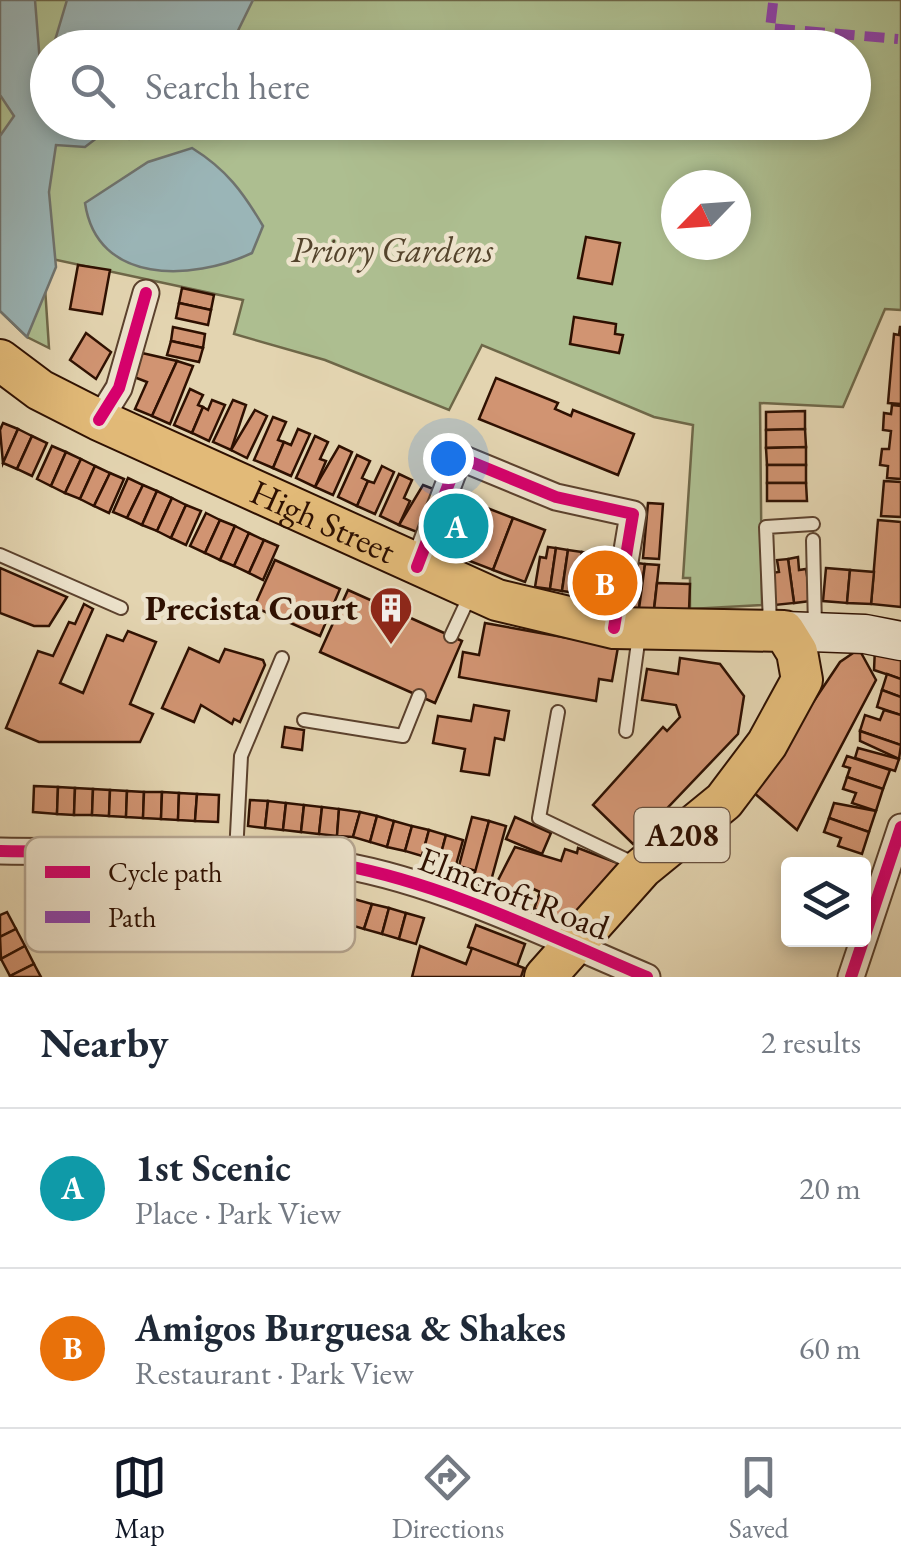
<!DOCTYPE html>
<html lang="en">
<head>
<meta charset="utf-8">
<style>
	:root { --surface:#fff; --page:#f6f6f7; --text:#1f2937; --muted:#747a83; --line:#e0e1e3; --accent:#111827 }
	body { margin:0; font-family:"EB Garamond",serif; background:var(--page); color:var(--text) }
	.controls { position:absolute; right:30px; bottom:30px; display:grid; overflow:hidden; border-radius:10px; box-shadow:0 5px 15px #0003 }
	.controls button { width:90px; height:90px; display:grid; place-items:center; padding:0; border:0; border-bottom:2px solid var(--line); background:var(--surface); color:var(--text); font:50px sans-serif }
	.compass { position:absolute; left:661px; top:170px; width:90px; height:90px; border-radius:50%; background:var(--surface); box-shadow:0 5px 15px #0003; rotate:245deg }
	.you { position:absolute; left:448px; top:458px; width:35px; height:35px; margin:-25px; border:8px solid #fff; border-radius:50%; background:#1a73e8; box-shadow:0 0 0 15px #1a73e833 }
	.badge { display:grid; place-items:center; width:65px; height:65px; border-radius:50%; background:var(--accent); color:#fff; font-size:32px; font-weight:700 }
	.pin { position:absolute; translate:-50% -50%; border:5px solid #fff; box-shadow:0 2px 10px #0006 }
	.list { margin:0; padding:0; list-style:none }
	h2 { display:flex; justify-content:space-between; align-items:center; height:130px; margin:0; padding:0 40px; font-size:42px }
	h2 small { font-size:32px; font-weight:400; color:var(--muted) }
	.list li { display:grid; grid-template-columns:65px 1fr auto; gap:30px; align-items:center; box-sizing:border-box; height:160px; padding:0 40px; border-top:2px solid var(--line) }
	.list b { display:block; font-size:38px; white-space:nowrap }
	.list p { margin:0; font-size:32px; white-space:nowrap; color:var(--muted) }
	.list em { font-size:32px; font-style:normal; color:var(--muted) }
	.icon { flex:none; width:55px; height:55px; fill:none; stroke:currentColor; stroke-width:2; stroke-linecap:round; stroke-linejoin:round }
	.map { position:relative; flex:none; width:901px; height:977px; overflow:hidden }
	.search { position:absolute; background:var(--surface); box-shadow:0 5px 15px #0003; left:30px; right:30px; top:30px; height:110px; display:flex; align-items:center; gap:25px; box-sizing:border-box; padding:0 35px; border-radius:55px; color:var(--muted); font-size:38px }
	.sheet { height:450px; background:var(--surface) }
	nav { display:flex; justify-content:space-around; align-items:center; box-sizing:border-box; height:140px; border-top:2px solid var(--line); background:var(--surface); font-size:28px; color:var(--muted) }
	nav a { display:grid; justify-items:center; gap:5px }
	nav .on { color:var(--accent) }
	.map>svg:first-child { display:block }
	.green { fill:#adbe90; stroke:#6e6748; stroke-width:2.5; fill-rule:evenodd }
	.water { fill:#9ab5b7; stroke:#6f736e; stroke-width:2.5 }
	.building { fill:#d19472; stroke:#2e1001; stroke-width:2.5 }
	.lines { fill:none; stroke-linecap:round; stroke-linejoin:round }
	.lane-casing { stroke:#5b412d; stroke-width:16 }
	.street-casing { stroke:#5b412d; stroke-width:29 }
	.secondary-casing { stroke:#2e1001; stroke-width:41 }
	.primary-casing { stroke:#2e1001; stroke-width:44 }
	.lane { stroke:#ede3cc; stroke-width:12 }
	.street { stroke:#ede3cc; stroke-width:25 }
	.secondary { stroke:#ede3cc; stroke-width:38 }
	.primary { stroke:#e2ba78; stroke-width:40 }
	.quiet { stroke:#8e44ad; stroke-width:10; stroke-dasharray:20 10; stroke-linecap:butt }
	.cycleway-casing { stroke:#ede3cc; stroke-width:19 }
	.cycleway { stroke:#d6006c; stroke-width:12 }
	.labels { text-anchor:middle; stroke-width:9; stroke-linejoin:round; paint-order:stroke }
	.shield { fill:#ede3cc; stroke:#674f3e; stroke-width:2.5 }
	.shield-label { font-size:32px; font-weight:bold; fill:#2e1001 }
	.park-label { font-size:35px; font-style:italic; fill:#54442c; stroke:#ede3cc }
	.street-label { font-size:35px; fill:#2e1001; stroke:#ede3cc }
	.poi-label { font-size:35px; font-weight:bold; fill:#2e1001; stroke:#ede3cc; text-anchor:end }
	.key { fill:#ede3cc; stroke:#b4a48f; stroke-width:2.5 }
	.key-label { font-size:28px; fill:#2e1001 }
</style>
</head>
<body>
<div class="map">
<svg width="901" height="977" viewBox="0 0 901 977">
	<rect width="100%" height="100%" fill="#e3d4b0"/>
	<filter id="stains"><feTurbulence type="fractalNoise" baseFrequency=".002" numOctaves="4"/><feColorMatrix values="0 0 0 0 .2 0 0 0 0 .09 0 0 0 0 .02 0 0 0 .5 -.17"/></filter>
	<radialGradient id="worn" r=".72"><stop offset=".6" stop-color="#630" stop-opacity="0"/><stop offset="1" stop-color="#630" stop-opacity=".3"/></radialGradient>
	<path class="green" d="M0,0H901V310L885,309L843,407L760,403L762,605L690,609V578H683L693,425L654,417L482,345L449,410L325,360L234,334L243,300L43,257L49,348L27,337L0,311ZM48,48H854V122H48ZM676,185H736V245H676Z"/>
	<g class="water">
		<polygon points="0,0 35,0 40,63 47,59 48,122 146,123 129,139 102,134 85,147 56,145 49,192 56,267 27,337 0,311 0,136 14,116 0,95"/>
		<polygon points="67,0 253,0 230,47 53,47"/>
		<path d="M192,148C226,169 243,192 263,226L252,253C192,281 97,285 85,203L148,162Z"/>
	</g>
	<g class="building">
		<polygon points="586,237 620,243 612,284 578,278"/>
		<polygon points="78,265 110,270 102,314 70,309"/>
		<polygon points="182,288 214,295 211,310 179,303"/>
		<polygon points="179,303 211,310 208,325 176,318"/>
		<polygon points="574,317 616,324 615,334 623,335 619,353 570,344"/>
		<polygon points="173,327 205,334 203,348 171,341"/>
		<polygon points="900,327 901,327 901,404 888,403 894,334 899,335"/>
		<polygon points="86,333 111,352 96,379 70,360"/>
		<polygon points="171,341 203,348 199,362 167,355"/>
		<polygon points="142,353 177,361 152,416 135,409 147,382 134,377"/>
		<polygon points="177,361 193,366 170,424 152,416"/>
		<polygon points="496,378 558,403 555,409 571,416 573,410 634,434 618,475 479,419"/>
		<polygon points="190,389 203,395 198,405 203,407 192,433 174,425"/>
		<polygon points="212,400 225,405 209,441 192,433 203,407 208,410"/>
		<polygon points="233,400 246,405 231,450 213,442"/>
		<polygon points="892,405 901,406 901,479 887,478 888,466 880,465 882,449 889,449 891,431 883,430 884,413 891,414"/>
		<polygon points="255,410 267,416 247,458 231,450"/>
		<polygon points="805,411 805,429 766,430 766,412"/>
		<polygon points="273,417 286,422 278,440 284,442 273,468 254,460"/>
		<polygon points="3,423 18,429 3,463 0,430"/>
		<polygon points="18,429 32,436 17,469 3,463"/>
		<polygon points="298,429 310,434 291,476 273,468 284,442 291,445"/>
		<polygon points="805,429 806,447 766,448 766,430"/>
		<polygon points="32,436 47,443 32,476 17,469"/>
		<polygon points="315,436 328,442 320,459 326,461 315,487 296,478"/>
		<polygon points="52,446 66,452 51,486 37,479"/>
		<polygon points="339,446 352,452 333,495 315,487"/>
		<polygon points="806,447 806,465 767,465 766,448"/>
		<polygon points="66,452 81,459 65,493 51,486"/>
		<polygon points="357,455 370,461 362,478 368,481 357,506 338,497"/>
		<polygon points="81,459 95,466 80,499 65,493"/>
		<rect x="767" y="465" width="39" height="18"/>
		<polygon points="95,466 110,473 94,506 80,499"/>
		<polygon points="382,466 394,472 375,514 357,506 368,481 374,483"/>
		<polygon points="110,473 124,479 109,513 94,506"/>
		<polygon points="399,474 412,480 404,498 410,501 399,525 380,516"/>
		<polygon points="128,478 143,485 127,518 113,512"/>
		<polygon points="884,481 901,482 901,517 881,516"/>
		<polygon points="767,483 806,483 807,501 767,501"/>
		<polygon points="143,485 157,491 142,525 127,518"/>
		<polygon points="423,485 436,490 417,532 399,525"/>
		<polygon points="157,491 172,498 157,531 142,525"/>
		<polygon points="450,494 482,506 462,558 430,546"/>
		<polygon points="172,498 186,505 171,538 157,531"/>
		<polygon points="648,503 663,504 659,559 643,558"/>
		<polygon points="186,505 201,511 186,545 171,538"/>
		<polygon points="482,506 513,518 493,570 462,558"/>
		<polygon points="206,513 220,520 205,553 190,546"/>
		<polygon points="513,518 545,530 525,582 493,570"/>
		<polygon points="220,520 235,526 220,560 205,553"/>
		<polygon points="878,520 901,522 901,607 871,604"/>
		<polygon points="235,526 249,533 234,566 220,560"/>
		<polygon points="249,533 264,540 249,573 234,566"/>
		<polygon points="264,540 278,546 263,580 249,573"/>
		<polygon points="548,547 556,548 550,589 535,587 540,557 546,558"/>
		<polygon points="556,548 568,550 562,591 550,589"/>
		<polygon points="568,550 582,552 577,593 562,591"/>
		<polygon points="582,552 596,554 591,595 577,593"/>
		<polygon points="596,554 616,557 616,599 591,595"/>
		<polygon points="798,557 799,570 806,569 811,601 794,603 788,559"/>
		<polygon points="788,559 794,603 775,605 771,573 779,572 777,560"/>
		<polygon points="275,560 340,589 320,636 254,607"/>
		<polygon points="630,562 645,564 638,616 624,615"/>
		<polygon points="645,564 659,565 653,618 638,616"/>
		<polygon points="0,568 67,597 49,626 34,626 0,613"/>
		<polygon points="826,568 850,570 847,603 823,601"/>
		<polygon points="850,570 874,572 871,604 847,603"/>
		<polygon points="657,583 690,584 689,611 654,610"/>
		<polygon points="348,590 462,641 435,703 320,652"/>
		<polygon points="84,604 93,609 60,683 83,693 107,635 123,641 128,631 156,642 130,704 153,714 140,742 39,742 6,728 38,651 53,656 69,622 75,624"/>
		<polygon points="485,623 618,647 612,681 599,679 596,701 459,677 463,652 479,655"/>
		<polygon points="189,648 219,662 225,649 263,660 265,665 240,722 234,719 232,724 201,705 194,722 162,708"/>
		<polygon points="875,648 901,653 901,679 874,670"/>
		<polygon points="859,649 876,680 797,830 753,792 840,662"/>
		<polygon points="680,658 720,664 744,696 738,734 633,844 593,805 663,727 667,731 680,717 676,705 642,700 647,669 678,674"/>
		<polygon points="887,674 901,679 901,697 882,690"/>
		<polygon points="882,690 901,697 901,715 877,707"/>
		<polygon points="474,705 509,711 504,740 495,738 489,775 461,771 465,749 433,743 438,716 471,721"/>
		<polygon points="884,710 901,715 901,745 860,731 865,715 880,720"/>
		<polygon points="285,727 304,730 302,750 282,747"/>
		<polygon points="860,731 901,745 899,759 860,741"/>
		<polygon points="858,748 899,759 895,771 855,758"/>
		<polygon points="847,756 890,770 883,789 847,777 850,768 843,766"/>
		<polygon points="847,777 883,789 876,811 852,803 856,793 843,789"/>
		<polygon points="34,786 58,787 57,814 33,812"/>
		<polygon points="58,787 75,788 74,815 57,814"/>
		<polygon points="75,788 93,789 92,815 74,815"/>
		<polygon points="93,789 110,790 109,816 92,815"/>
		<polygon points="110,790 127,791 126,817 109,816"/>
		<polygon points="127,791 144,792 143,818 126,817"/>
		<polygon points="144,792 162,792 161,819 143,818"/>
		<polygon points="162,792 179,793 178,820 161,819"/>
		<polygon points="179,793 197,794 195,821 178,820"/>
		<polygon points="197,794 219,795 218,822 195,821"/>
		<polygon points="250,800 268,801 265,828 248,826"/>
		<polygon points="268,801 286,803 283,830 265,828"/>
		<polygon points="286,803 304,805 301,832 283,830"/>
		<polygon points="834,803 876,811 869,832 829,818"/>
		<polygon points="304,805 322,807 319,834 301,832"/>
		<polygon points="322,807 339,809 337,836 319,834"/>
		<polygon points="339,809 360,812 353,837 337,836"/>
		<polygon points="360,812 377,816 370,842 353,837"/>
		<polygon points="377,816 394,821 387,847 370,842"/>
		<polygon points="472,817 489,821 476,871 459,866"/>
		<polygon points="515,817 551,833 542,854 506,839"/>
		<polygon points="829,818 869,832 862,854 838,846 841,838 824,832"/>
		<polygon points="394,821 412,826 405,851 387,847"/>
		<polygon points="489,821 506,826 489,888 472,883"/>
		<polygon points="412,826 429,830 422,856 405,851"/>
		<polygon points="429,830 446,835 439,861 422,856"/>
		<polygon points="446,835 463,840 456,865 439,861"/>
		<polygon points="515,847 561,861 565,849 577,853 578,848 620,864 571,919 562,920 534,909 540,892 529,887 521,903 492,892"/>
		<polygon points="354,899 372,904 364,929 347,924"/>
		<polygon points="372,904 389,908 382,934 364,929"/>
		<polygon points="389,908 406,913 399,939 382,934"/>
		<polygon points="7,912 16,929 0,937 0,915"/>
		<polygon points="406,913 424,918 416,944 399,939"/>
		<polygon points="476,925 525,944 517,966 468,947"/>
		<polygon points="16,929 25,946 1,959 0,937"/>
		<polygon points="25,946 34,964 10,976 1,959"/>
		<polygon points="420,946 466,964 472,948 524,968 521,977 412,977"/>
		<polygon points="34,964 41,977 10,977 10,976"/>
	</g>
	<g class="lines">
		<g class="lane-casing">
			<g id="lane">
				<polyline points="813,540 815,627"/>
				<polyline points="0,555 121,608"/>
				<polyline points="770,623 766,527 813,524"/>
				<polyline points="451,636 471,593"/>
				<polyline points="558,712 539,818 635,864"/>
				<polyline points="304,720 403,736 419,696"/>
				<polyline points="626,731 639,635"/>
				<polyline points="236,854 241,756 282,658"/>
			</g>
		</g>
		<g class="street-casing">
			<g id="street">
				<polyline points="99,420 119,388 146,293"/>
				<polyline points="417,567 459,457 556,497 633,514 614,628"/>
				<path d="M0,851C105,853 239,846 341,865C443,883 552,937 647,977"/>
				<polyline points="851,977 901,827"/>
			</g>
		</g>
		<g class="secondary-casing">
			<polyline id="secondary" points="784,631 865,634 901,641"/>
		</g>
		<g class="primary-casing">
			<g id="primary">
				<path id="s1" d="M0,360L40,390L99,420L497,600L614,628L784,631L797,652L802,680L767,744L724,801L642,868L545,977"/>
			</g>
		</g>
		<use href="#lane" class="lane"/>
		<use href="#street" class="street"/>
		<use href="#secondary" class="secondary"/>
		<use href="#primary" class="primary"/>
		<polyline class="quiet" points="773,3 770,28 898,39"/>
		<g class="cycleway-casing">
			<g id="cycleway">
				<polyline points="99,420 119,388 146,293"/>
				<polyline points="417,567 459,457 556,497 633,514 614,628"/>
				<path d="M0,851C105,853 239,846 341,865C443,883 552,937 647,977"/>
				<polyline points="851,977 901,827"/>
			</g>
		</g>
		<use href="#cycleway" class="cycleway"/>
	</g>
	<defs>
		<g id="building-pin" transform="scale(2.25)"><path d="M0 17L-7.5 6A9.5 9.5 0 1 1 7.5 6Z" fill="#8f2418" stroke="#ede3cc"/><path d="M-4-6H4V6H1V3H-1V6H-4ZM-2.5-4.3h1.7v1.8h-1.7ZM.8-4.3h1.7v1.8H.8ZM-2.5-1h1.7V.8h-1.7ZM.8-1h1.7V.8H.8Z" fill="#fff"/></g>
	</defs>
	<g fill-rule="evenodd">
		<use href="#building-pin" x="391" y="608"/>
	</g>
	<g class="labels">
		<rect class="shield" x="634.5" y="808" width="95" height="54" rx="8"/>
		<g class="shield-label">
			<text x="682" y="846">A208</text>
		</g>
		<g class="park-label">
			<text x="392" y="262">Priory Gardens</text>
		</g>
		<g class="street-label">
			<text dy="12" stroke="none"><textPath href="#s1" startOffset="362">High Street</textPath></text>
			<text transform="translate(514 893) rotate(21)" y="12">Elmcroft Road</text>
		</g>
		<g class="poi-label">
			<text x="358" y="620">Precista Court</text>
		</g>
	</g>
	<rect x="25" y="837" width="330" height="115" rx="15" class="key"/>
	<rect x="45" y="866" width="45" height="12" fill="#d6006c"/>
	<rect x="45" y="911" width="45" height="12" fill="#8e44ad"/>
	<g class="key-label">
		<text x="108" y="882">Cycle path</text>
		<text x="108" y="927">Path</text>
	</g>
	<rect width="100%" height="100%" filter="url(#stains)"/>
	<rect width="100%" height="100%" fill="url(#worn)"/>
</svg>
<div class="controls">
<button><svg class="icon" aria-label="layers" viewBox="0 0 24 24"><path d="M12 4l9 5-9 5-9-5zM3 14l9 5 9-5"/></svg></button>
</div>
<svg class="compass" viewBox="-18 -18 36 36"><path d="M0-13l5 13h-10z" fill="#e53935"/><path d="M0 13l5-13h-10z" fill="#747a83"/></svg>
<div class="you"></div>
<div class="pin badge" style="left:456px;top:526px;background:#0f9aa8">A</div>
<div class="pin badge" style="left:605px;top:583px;background:#e8710a">B</div>
<div class="search"><svg class="icon" aria-label="search" viewBox="0 0 24 24"><circle cx="10" cy="10" r="6"/><path d="M15 15l6 6"/></svg>Search here</div>
</div>
<section class="sheet">
<h2>Nearby<small>2 results</small></h2>
<ul class="list">
<li><span class="badge" style="background:#0f9aa8">A</span><div><b>1st Scenic</b><p>Place · Park View</p></div><em>20 m</em></li>
<li><span class="badge" style="background:#e8710a">B</span><div><b>Amigos Burguesa &amp; Shakes</b><p>Restaurant · Park View</p></div><em>60 m</em></li>
</ul>
</section>
<nav>
<a class="on"><svg class="icon" aria-label="map" viewBox="0 0 24 24"><path d="M3 6l6-2 6 2 6-2v14l-6 2-6-2-6 2zM9 4v14M15 6v14"/></svg>Map</a>
<a><svg class="icon" aria-label="directions" viewBox="0 0 24 24"><path d="M12 3l9 9-9 9-9-9zM9 14v-3h6M13 9l2 2-2 2"/></svg>Directions</a>
<a><svg class="icon" aria-label="saved" viewBox="0 0 24 24"><path d="M7 4h10v16l-5-4-5 4z"/></svg>Saved</a>
</nav>
</body>
</html>
